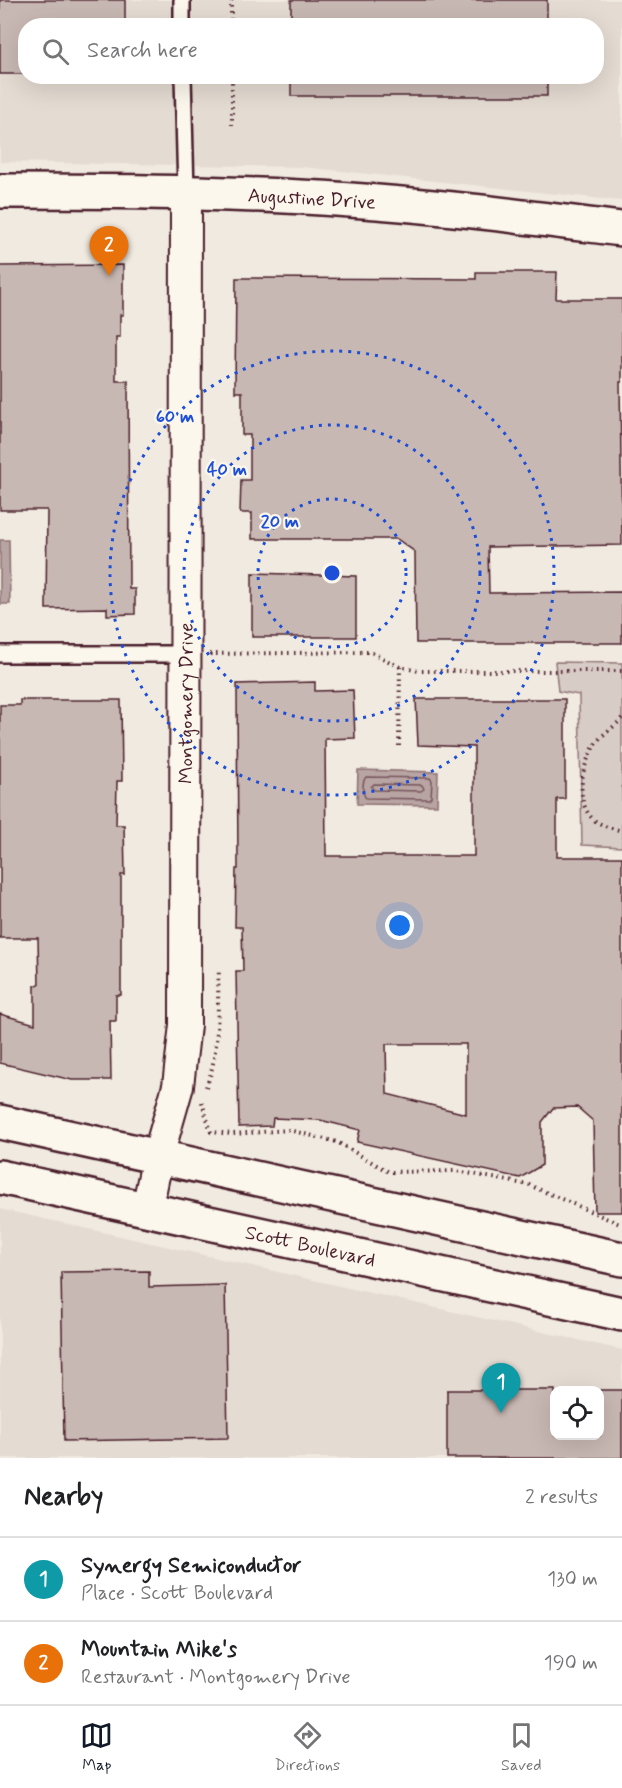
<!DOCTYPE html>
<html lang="en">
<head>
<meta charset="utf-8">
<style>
	:root { --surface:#fff; --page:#f2f2f2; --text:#202124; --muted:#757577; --line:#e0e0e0; --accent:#111827 }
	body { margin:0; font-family:Mynerve,sans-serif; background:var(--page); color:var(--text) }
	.controls { position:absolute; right:18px; bottom:18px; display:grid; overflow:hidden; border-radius:12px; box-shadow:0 6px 24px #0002 }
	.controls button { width:54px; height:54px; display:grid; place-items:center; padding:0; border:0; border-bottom:2px solid var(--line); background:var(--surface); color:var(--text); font:30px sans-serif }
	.you { position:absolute; left:400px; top:926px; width:21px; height:21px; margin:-15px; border:4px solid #fff; border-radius:50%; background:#1a73e8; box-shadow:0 0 0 9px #1a73e833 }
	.badge { display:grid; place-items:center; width:39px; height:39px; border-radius:50%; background:var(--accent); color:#fff; font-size:20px; font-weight:700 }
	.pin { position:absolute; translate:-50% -50px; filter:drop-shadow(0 2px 3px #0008) }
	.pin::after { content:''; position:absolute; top:32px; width:21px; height:18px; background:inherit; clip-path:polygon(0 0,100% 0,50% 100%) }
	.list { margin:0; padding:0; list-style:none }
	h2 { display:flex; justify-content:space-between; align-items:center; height:78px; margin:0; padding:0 24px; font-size:26px }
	h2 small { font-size:20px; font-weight:400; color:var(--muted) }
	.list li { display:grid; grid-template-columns:39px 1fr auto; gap:18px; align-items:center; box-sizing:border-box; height:84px; padding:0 24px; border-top:2px solid var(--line) }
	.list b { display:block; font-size:22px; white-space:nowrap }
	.list p { margin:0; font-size:20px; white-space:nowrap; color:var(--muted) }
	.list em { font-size:20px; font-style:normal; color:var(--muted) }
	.icon { flex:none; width:33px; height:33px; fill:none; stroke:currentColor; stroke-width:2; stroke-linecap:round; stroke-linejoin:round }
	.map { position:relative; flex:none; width:622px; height:1458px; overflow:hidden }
	.search { position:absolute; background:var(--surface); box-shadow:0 6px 24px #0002; left:18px; right:18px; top:18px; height:66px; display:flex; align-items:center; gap:15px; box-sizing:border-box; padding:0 21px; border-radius:24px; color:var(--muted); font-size:22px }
	.sheet { height:246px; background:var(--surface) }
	nav { display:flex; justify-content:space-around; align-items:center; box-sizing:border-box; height:84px; border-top:2px solid var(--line); background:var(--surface); font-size:16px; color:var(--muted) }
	nav a { display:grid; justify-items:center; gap:3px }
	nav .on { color:var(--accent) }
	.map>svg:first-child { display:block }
	.built { fill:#e4dbd2; fill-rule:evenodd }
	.green { fill:#d8ccc6; stroke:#917678; stroke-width:1.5 }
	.water { fill:#b8a4a2; stroke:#8c6f72; stroke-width:1.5 }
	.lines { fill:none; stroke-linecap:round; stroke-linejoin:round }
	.shore { stroke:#76545b; stroke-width:1.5 }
	.building { fill:#c8b8b3; stroke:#4a1f2b; stroke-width:1.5; fill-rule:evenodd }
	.lane-casing { stroke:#4a1f2b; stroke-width:20 }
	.street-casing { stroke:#4a1f2b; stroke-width:34 }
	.secondary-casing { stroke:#4a1f2b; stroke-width:38 }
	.primary-casing { stroke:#4a1f2b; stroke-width:38 }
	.path { stroke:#4a1f2b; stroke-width:4; stroke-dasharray:1.5 4.5; stroke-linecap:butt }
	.lane { stroke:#fbf7ec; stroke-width:15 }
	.street { stroke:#fbf7ec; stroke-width:30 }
	.secondary { stroke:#fbf7ec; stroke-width:33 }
	.primary { stroke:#fbf7ec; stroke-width:33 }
	.ring { fill:none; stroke:#1d4ed8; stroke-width:3; stroke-dasharray:3 6 }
	.labels { text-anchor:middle; stroke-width:4.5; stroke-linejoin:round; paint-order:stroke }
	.street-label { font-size:20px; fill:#4a1f2b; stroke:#fbf7ec }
	.centre { fill:#1d4ed8; stroke:#fbf7ec; stroke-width:3 }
	.ring-label { font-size:18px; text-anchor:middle; font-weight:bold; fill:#1d4ed8; stroke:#fbf7ec; stroke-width:4.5; stroke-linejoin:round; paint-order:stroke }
</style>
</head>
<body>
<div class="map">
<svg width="622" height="1458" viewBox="0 0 622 1458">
	<rect width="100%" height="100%" fill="#f0eae0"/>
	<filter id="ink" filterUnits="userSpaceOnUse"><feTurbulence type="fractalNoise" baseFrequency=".0167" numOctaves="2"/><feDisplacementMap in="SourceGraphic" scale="12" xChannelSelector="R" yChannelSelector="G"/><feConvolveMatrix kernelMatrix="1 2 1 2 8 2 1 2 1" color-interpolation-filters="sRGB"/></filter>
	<g filter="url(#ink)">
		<g class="built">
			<path d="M0,0H622V201L303,167L0,162ZM26,26H596V76H26Z"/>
			<path d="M0,1209L622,1350V1458H0ZM554,1390H600V1436H554Z"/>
		</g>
		<polygon class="green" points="555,662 622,663 622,847 582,845 579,695 558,691"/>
		<g class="water">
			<polygon points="0,540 9,540 10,604 0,604"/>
			<polygon points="358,770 438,772 437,805 357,804"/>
		</g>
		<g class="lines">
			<g class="shore">
				<path d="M366,777L430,778L432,781L431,797L429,799L366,798C362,794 362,781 366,777Z"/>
				<polygon points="374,784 422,785 424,789 421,791 374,790 371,787"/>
			</g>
		</g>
		<g class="building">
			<polygon points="0,0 125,0 125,26 26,26 26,74 0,74"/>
			<rect x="291" y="0" width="256" height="26"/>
			<rect x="291" y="76" width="256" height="20"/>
			<polygon points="123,265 123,315 120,315 120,337 116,337 116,381 128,381 129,589 135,589 135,614 107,615 107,608 46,609 47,510 0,510 0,266"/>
			<polygon points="476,272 557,272 556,299 622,299 622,382 620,382 622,545 488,547 489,593 622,592 622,643 416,643 415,552 397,539 252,539 252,513 240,513 241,480 250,480 250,435 242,435 242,392 235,392 236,278 476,279"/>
			<polygon points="252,573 356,576 356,637 252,637"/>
			<path d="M315,682V691L353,690L355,738L325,739L326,856H474V747L418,745L416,699H565V799H557V857H622V1212H595L593,1121L577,1107L553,1108L542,1122V1165L520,1178L357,1142L360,1130L320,1120L273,1118L272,1126L239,1127L236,971H243L242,927H235L236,869H238L237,684ZM386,1044H466V1114L387,1094Z"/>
			<polygon points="20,700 121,700 122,781 117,781 116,825 124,825 125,875 121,875 121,995 116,995 116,1021 110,1021 111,1080 72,1080 0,1063 0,1014 35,1024 35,985 39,985 38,938 0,938 0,705 20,705"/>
			<polygon points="149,1271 149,1287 225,1285 228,1438 64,1441 61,1272"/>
			<polygon points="447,1390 555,1390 555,1436 600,1436 600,1390 622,1390 622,1458 447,1458"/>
		</g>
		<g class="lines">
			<g class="lane-casing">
				<g id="lane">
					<polyline points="182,0 182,26"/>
					<polyline points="183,76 186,192"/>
					<polyline points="0,654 185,654"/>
				</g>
			</g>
			<g class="street-casing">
				<g id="street">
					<path id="s1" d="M147,1209L158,1156L178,1086L185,1025L186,192"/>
				</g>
			</g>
			<g class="secondary-casing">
				<g id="secondary">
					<path id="s2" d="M0,191C117,191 234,192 350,200C441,206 532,218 622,229"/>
				</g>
			</g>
			<g class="primary-casing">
				<g id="primary">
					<polyline points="0,1122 622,1259"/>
					<path id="s3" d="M0,1177L622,1314"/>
				</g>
			</g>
			<g class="path">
				<polyline points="231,0 231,26"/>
				<polyline points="232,76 232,125"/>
				<polyline points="210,654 371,652 400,667 419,671 622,671"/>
				<path d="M622,718C616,726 608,730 601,737C584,756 572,797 592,818C600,826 612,828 622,831"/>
				<polyline points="399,746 400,667"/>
				<path d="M206,1087C220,1054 217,1006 219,970"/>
				<polyline points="202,1102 211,1132 233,1134 289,1130 337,1142 389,1172 457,1171 529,1185 622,1225"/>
			</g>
			<use href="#lane" class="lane"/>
			<use href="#street" class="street"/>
			<use href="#secondary" class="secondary"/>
			<use href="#primary" class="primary"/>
		</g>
	</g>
	<g class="ring">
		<circle cx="332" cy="573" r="74"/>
		<circle cx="332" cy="573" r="148"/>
		<circle cx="332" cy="573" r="222"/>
	</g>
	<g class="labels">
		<g class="street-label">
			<text dy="7" stroke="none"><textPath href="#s2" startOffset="312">Augustine Drive</textPath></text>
			<text dy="7" stroke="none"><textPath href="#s1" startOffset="510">Montgomery Drive</textPath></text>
			<text dy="7" stroke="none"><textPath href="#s3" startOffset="318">Scott Boulevard</textPath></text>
		</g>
	</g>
	<circle cx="332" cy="573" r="9" class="centre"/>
	<g class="ring-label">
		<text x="175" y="422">60 m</text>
		<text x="227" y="475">40 m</text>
		<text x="280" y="527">20 m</text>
	</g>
</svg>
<div class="controls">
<button><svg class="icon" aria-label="locate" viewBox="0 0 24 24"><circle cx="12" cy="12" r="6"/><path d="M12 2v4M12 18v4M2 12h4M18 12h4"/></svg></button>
</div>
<div class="you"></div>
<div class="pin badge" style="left:501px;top:1413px;background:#0f9aa8">1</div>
<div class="pin badge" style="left:109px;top:276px;background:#e8710a">2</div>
<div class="search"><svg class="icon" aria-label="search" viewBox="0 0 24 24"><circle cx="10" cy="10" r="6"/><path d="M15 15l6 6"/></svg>Search here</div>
</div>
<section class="sheet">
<h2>Nearby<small>2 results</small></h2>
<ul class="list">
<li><span class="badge" style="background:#0f9aa8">1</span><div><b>Synergy Semiconductor</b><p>Place · Scott Boulevard</p></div><em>130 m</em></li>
<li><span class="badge" style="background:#e8710a">2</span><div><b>Mountain Mike's</b><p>Restaurant · Montgomery Drive</p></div><em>190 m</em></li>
</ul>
</section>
<nav>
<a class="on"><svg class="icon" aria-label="map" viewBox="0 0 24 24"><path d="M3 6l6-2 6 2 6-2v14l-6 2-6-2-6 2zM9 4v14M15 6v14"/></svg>Map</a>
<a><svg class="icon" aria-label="directions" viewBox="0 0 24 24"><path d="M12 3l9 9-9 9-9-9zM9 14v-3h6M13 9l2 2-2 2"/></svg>Directions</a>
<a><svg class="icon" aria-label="saved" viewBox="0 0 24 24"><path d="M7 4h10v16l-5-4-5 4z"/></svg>Saved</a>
</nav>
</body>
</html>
